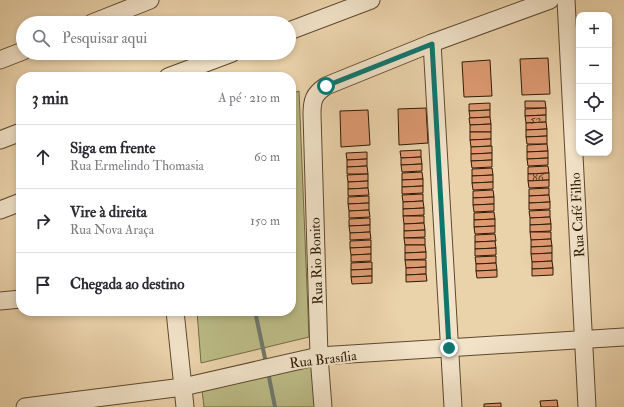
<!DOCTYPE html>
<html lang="pt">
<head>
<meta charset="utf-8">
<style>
	:root { --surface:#fff; --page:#f7f7f7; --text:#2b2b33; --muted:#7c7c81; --line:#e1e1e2 }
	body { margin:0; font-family:"IM FELL Double Pica",serif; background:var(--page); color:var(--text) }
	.controls { position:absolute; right:12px; top:12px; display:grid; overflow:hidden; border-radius:8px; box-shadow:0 2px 6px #0003 }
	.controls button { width:36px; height:36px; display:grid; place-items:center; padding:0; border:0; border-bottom:1px solid var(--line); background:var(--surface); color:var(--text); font:20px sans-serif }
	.stop { position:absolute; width:12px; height:12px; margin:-9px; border:3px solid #0f766e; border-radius:50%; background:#fff }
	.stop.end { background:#0f766e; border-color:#fff; box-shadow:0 1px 4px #0008 }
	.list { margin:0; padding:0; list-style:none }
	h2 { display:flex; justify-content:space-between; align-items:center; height:52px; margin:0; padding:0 16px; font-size:17px }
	h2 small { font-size:13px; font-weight:400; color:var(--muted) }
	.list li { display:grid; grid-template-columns:26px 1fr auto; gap:12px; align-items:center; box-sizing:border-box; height:64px; padding:0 16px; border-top:1px solid var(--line) }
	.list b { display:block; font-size:15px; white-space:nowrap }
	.list p { margin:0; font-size:13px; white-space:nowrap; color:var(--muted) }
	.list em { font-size:13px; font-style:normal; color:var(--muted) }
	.icon { flex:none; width:22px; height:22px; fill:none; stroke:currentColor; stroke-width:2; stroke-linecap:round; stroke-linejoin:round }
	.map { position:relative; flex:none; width:624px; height:407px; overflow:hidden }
	.search { position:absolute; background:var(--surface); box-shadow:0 2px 6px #0003; left:16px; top:16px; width:280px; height:44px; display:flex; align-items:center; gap:10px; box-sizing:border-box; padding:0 14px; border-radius:22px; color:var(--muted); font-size:15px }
	.panel { position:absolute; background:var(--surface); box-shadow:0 2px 6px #0003; left:16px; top:72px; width:280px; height:244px; border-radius:16px }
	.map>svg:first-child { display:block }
	.green { fill:#bbbb86; stroke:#756a46 }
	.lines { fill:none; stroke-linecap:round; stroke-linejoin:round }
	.stream { stroke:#6f786d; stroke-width:4 }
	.building { fill:#dd9971; stroke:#2f1a05 }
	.minor-casing { stroke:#5e482e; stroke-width:19 }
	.minor { stroke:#f1e2c8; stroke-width:17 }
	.route { stroke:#0f766e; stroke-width:5 }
	.labels { text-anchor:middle; stroke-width:4; stroke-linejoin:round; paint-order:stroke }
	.number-label { font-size:12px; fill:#5a3a20 }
	.street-label { font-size:14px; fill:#2f1a05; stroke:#f1e2c8 }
</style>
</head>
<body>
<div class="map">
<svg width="624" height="407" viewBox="0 0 624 407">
	<rect width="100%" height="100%" fill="#ead2aa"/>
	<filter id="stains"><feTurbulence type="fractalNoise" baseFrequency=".005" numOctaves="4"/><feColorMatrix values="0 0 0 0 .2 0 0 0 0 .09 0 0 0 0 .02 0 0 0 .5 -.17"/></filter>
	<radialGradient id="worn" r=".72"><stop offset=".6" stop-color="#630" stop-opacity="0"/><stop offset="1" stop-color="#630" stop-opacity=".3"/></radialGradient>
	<g class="green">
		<polygon points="299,91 309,337 201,363 197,311 291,311 291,94"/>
		<polygon points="316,364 320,407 204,407 202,390"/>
	</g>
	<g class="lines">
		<g class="stream">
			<polyline points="255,311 266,363"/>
			<polyline points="268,372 275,407"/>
		</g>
	</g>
	<g class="building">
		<polygon points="548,58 550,94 522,95 520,59"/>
		<polygon points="490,60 492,96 464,97 462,62"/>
		<polygon points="525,101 545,101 546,108 525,108"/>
		<polygon points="490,103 490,110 469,111 469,104"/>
		<polygon points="426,108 428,143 399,145 398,109"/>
		<polygon points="546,108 546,115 525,116 525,109"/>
		<polygon points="368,110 370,145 341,147 340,111"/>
		<polygon points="490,110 490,117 470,118 469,111"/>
		<polygon points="546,115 546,122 526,123 525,116"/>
		<polygon points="490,117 491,124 470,125 469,118"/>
		<polygon points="546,122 547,129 526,130 526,123"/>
		<polygon points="491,124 491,132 470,132 470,125"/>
		<polygon points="547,129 547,136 526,137 526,130"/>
		<polygon points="470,132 491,132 491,139 470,140"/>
		<polygon points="547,136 547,144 527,144 526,137"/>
		<polygon points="491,139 491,146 471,147 470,140"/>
		<polygon points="547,144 548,151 527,152 527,145"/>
		<polygon points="492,146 492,153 471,154 471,147"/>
		<polygon points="421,150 421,157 401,158 400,151"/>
		<polygon points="548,151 548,158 527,159 527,152"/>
		<polygon points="367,152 367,159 347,160 346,153"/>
		<polygon points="492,153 492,160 471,161 471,154"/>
		<polygon points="421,157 422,164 401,165 401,158"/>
		<polygon points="548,158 548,165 528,166 527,159"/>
		<polygon points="367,159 367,166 347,167 347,160"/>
		<polygon points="492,160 492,167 472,168 471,161"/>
		<polygon points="422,164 422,171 402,172 401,165"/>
		<polygon points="367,166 368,174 347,174 347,167"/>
		<polygon points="548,166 549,173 528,174 528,167"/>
		<polygon points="492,168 493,175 472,176 472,169"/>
		<polygon points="422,172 423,179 402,180 402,173"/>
		<polygon points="549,173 549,180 528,181 528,174"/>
		<polygon points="368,174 368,181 348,182 347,175"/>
		<polygon points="493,175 493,182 472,183 472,176"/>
		<polygon points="423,179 423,186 402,187 402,180"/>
		<polygon points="549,180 549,187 529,188 528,181"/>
		<polygon points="368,181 368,188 348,189 348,182"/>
		<polygon points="493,182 493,189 473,190 472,183"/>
		<polygon points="423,186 423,193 402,194 402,187"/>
		<polygon points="368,188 369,195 348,196 348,189"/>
		<polygon points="549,188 549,195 529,196 529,189"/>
		<polygon points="493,190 494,197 473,198 473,191"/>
		<polygon points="423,194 423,201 403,202 402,195"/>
		<polygon points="549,195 550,202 529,203 529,196"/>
		<polygon points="369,196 369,203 348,204 348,197"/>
		<polygon points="494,197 494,204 473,205 473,198"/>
		<polygon points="423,201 424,208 403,209 403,202"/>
		<polygon points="550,202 550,209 529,210 529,203"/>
		<polygon points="369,203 369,210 349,211 348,204"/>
		<polygon points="494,204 494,211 474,212 473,205"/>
		<polygon points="424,208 424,215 403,216 403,209"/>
		<polygon points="369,210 370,217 349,218 349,211"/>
		<polygon points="550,210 550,217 530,218 529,211"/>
		<polygon points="494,212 495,219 474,220 474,213"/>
		<polygon points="403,216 424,216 424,223 404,224"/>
		<polygon points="550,217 551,224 530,225 530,218"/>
		<polygon points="370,218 370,225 349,226 349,219"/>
		<polygon points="495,219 495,226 474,227 474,220"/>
		<polygon points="424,223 425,230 404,231 404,224"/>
		<polygon points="551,224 551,231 530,232 530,225"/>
		<polygon points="370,225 370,232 350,233 349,226"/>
		<polygon points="495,226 495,233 475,234 474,227"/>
		<polygon points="425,230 425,237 404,238 404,231"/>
		<polygon points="370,232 371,239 350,240 350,233"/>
		<polygon points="530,232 551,232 551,239 531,240"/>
		<polygon points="495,234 496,241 475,242 475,235"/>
		<polygon points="404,238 425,238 425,245 405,245"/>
		<polygon points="551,239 552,246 531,247 531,240"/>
		<polygon points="371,240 371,247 350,248 350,241"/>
		<polygon points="495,241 496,248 475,249 475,242"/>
		<polygon points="405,245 425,245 426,252 405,253"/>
		<polygon points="552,246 552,253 531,254 531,247"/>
		<polygon points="371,247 371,254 351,255 350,248"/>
		<polygon points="496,248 496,255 475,256 475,249"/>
		<polygon points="426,252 426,259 405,260 405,253"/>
		<polygon points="552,253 552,261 532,262 531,254"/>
		<polygon points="371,254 371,261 351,262 351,255"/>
		<polygon points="496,256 496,263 476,264 475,257"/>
		<polygon points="405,260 426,260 426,267 406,268"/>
		<polygon points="552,261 553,268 532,269 532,262"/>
		<polygon points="372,262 372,269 351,270 351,263"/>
		<polygon points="496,263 497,270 476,271 476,264"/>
		<polygon points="426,267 426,274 406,275 406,268"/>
		<polygon points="553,268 553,275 532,276 532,269"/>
		<polygon points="372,269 372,276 351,277 351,270"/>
		<polygon points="497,270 497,277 477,278 476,271"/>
		<polygon points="426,274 427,281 406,282 406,275"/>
		<polygon points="372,276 372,283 352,284 351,277"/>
		<polygon points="557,400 558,407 541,407 540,401"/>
		<polygon points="501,403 501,407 484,407 484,404"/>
	</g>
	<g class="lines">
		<g class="minor-casing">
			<g id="minor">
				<polyline points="566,0 587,407"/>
				<polyline points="92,23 150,0"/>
				<polyline points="289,31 371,0"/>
				<polyline points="432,43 453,407"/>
				<polyline points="0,60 23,51"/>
				<polyline points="168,77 232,53"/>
				<polyline points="0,140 21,132"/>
				<polyline points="0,210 21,202"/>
				<polyline points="0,301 21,299"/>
				<polyline points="175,311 185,407"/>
				<polyline points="25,407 183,387 319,356 624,337"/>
				<path d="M323,407L319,356L312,114C312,100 314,94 326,86L432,43L550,0"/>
			</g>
		</g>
		<use href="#minor" class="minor"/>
	</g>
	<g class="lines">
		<polyline class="route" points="326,86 432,44 449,348"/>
	</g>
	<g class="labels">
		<g class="number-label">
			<text x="536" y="123">52</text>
			<text x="538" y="181">86</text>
		</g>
		<g class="street-label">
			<text transform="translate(577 215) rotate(-93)" y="5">Rua Café Filho</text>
			<text transform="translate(316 261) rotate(-92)" y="5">Rua Rio Bonito</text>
			<text transform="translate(323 359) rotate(-7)" y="5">Rua Brasília</text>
		</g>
	</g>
	<rect width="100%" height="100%" filter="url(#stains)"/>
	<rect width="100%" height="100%" fill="url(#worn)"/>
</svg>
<div class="controls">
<button>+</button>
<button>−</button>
<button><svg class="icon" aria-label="locate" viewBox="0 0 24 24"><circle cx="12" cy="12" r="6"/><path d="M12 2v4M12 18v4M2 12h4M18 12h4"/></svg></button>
<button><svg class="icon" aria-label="layers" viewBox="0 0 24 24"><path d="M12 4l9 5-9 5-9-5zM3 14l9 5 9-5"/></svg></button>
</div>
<div class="stop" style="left:326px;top:86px"></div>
<div class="stop end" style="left:449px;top:348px"></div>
<div class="search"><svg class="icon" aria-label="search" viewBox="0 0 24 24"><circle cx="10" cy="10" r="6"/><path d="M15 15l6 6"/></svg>Pesquisar aqui</div>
<section class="panel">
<h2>3 min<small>A pé · 210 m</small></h2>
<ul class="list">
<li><svg class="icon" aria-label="ahead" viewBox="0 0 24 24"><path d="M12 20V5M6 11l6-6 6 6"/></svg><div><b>Siga em frente</b><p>Rua Ermelindo Thomasia</p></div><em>60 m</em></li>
<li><svg class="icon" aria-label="right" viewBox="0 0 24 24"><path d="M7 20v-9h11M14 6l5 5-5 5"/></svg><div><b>Vire à direita</b><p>Rua Nova Araça</p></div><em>150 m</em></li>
<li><svg class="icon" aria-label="arrive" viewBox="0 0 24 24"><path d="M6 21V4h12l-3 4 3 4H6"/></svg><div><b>Chegada ao destino</b></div></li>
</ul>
</section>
</div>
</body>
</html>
